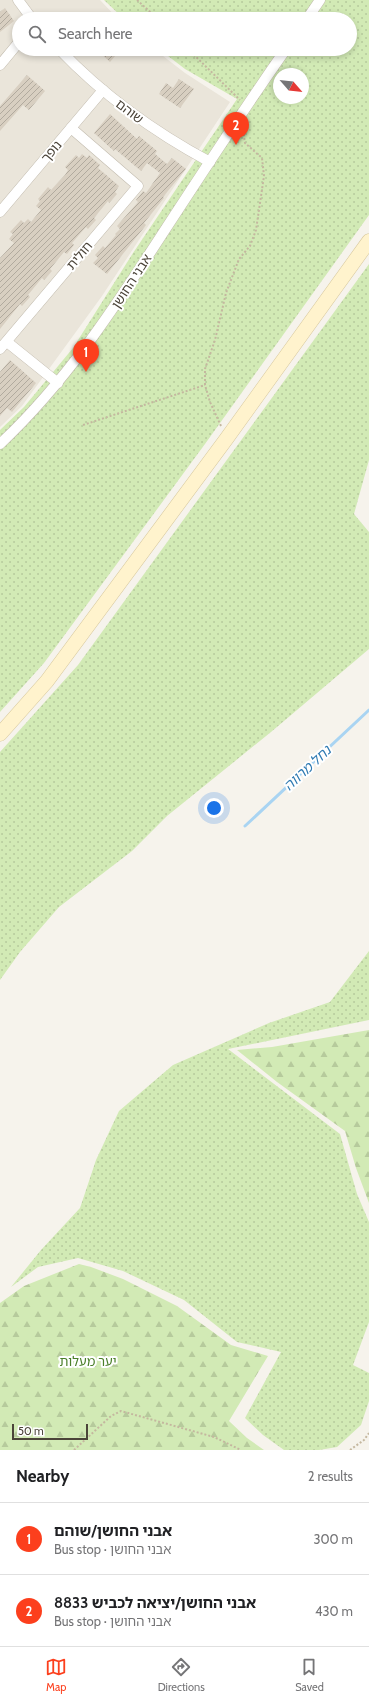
<!DOCTYPE html>
<html lang="en">
<head>
<meta charset="utf-8">
<style>
	:root { --surface:#fff; --page:#f2f2f2; --text:#202124; --muted:#757577; --line:#e0e0e0; --accent:#fc3f1d }
	body { margin:0; font-family:Cabin,"Noto Sans Hebrew",sans-serif; background:var(--page); color:var(--text) }
	.compass { position:absolute; left:273px; top:68px; width:36px; height:36px; border-radius:50%; background:var(--surface); box-shadow:0 2px 6px #0003; rotate:118deg }
	.scale { position:absolute; left:12px; bottom:10px; width:76px; box-sizing:border-box; padding-left:4px; border:2px solid #4b4439; border-top:0; font-size:11px; line-height:14px; white-space:nowrap; color:#4b4439; -webkit-text-stroke:3px #fff; paint-order:stroke }
	.you { position:absolute; left:214px; top:808px; width:14px; height:14px; margin:-10px; border:3px solid #fff; border-radius:50%; background:#1a73e8; box-shadow:0 0 0 6px #1a73e833 }
	.badge { display:grid; place-items:center; width:26px; height:26px; border-radius:50%; background:var(--accent); color:#fff; font-size:13px; font-weight:700 }
	.pin { position:absolute; translate:-50% -33px; filter:drop-shadow(0 1px 2px #0008) }
	.pin::after { content:''; position:absolute; top:21px; width:14px; height:12px; background:inherit; clip-path:polygon(0 0,100% 0,50% 100%) }
	.list { margin:0; padding:0; list-style:none }
	h2 { display:flex; justify-content:space-between; align-items:center; height:52px; margin:0; padding:0 16px; font-size:17px }
	h2 small { font-size:13px; font-weight:400; color:var(--muted) }
	.list li { display:grid; grid-template-columns:26px 1fr auto; gap:12px; align-items:center; box-sizing:border-box; height:72px; padding:0 16px; border-top:1px solid var(--line) }
	.list b { display:block; font-size:15px; white-space:nowrap }
	.list p { margin:0; font-size:13px; white-space:nowrap; color:var(--muted) }
	.list em { font-size:13px; font-style:normal; color:var(--muted) }
	.icon { flex:none; width:22px; height:22px; fill:none; stroke:currentColor; stroke-width:2; stroke-linecap:round; stroke-linejoin:round }
	.map { position:relative; flex:none; width:369px; height:1450px; overflow:hidden }
	.search { position:absolute; background:var(--surface); box-shadow:0 2px 6px #0003; left:12px; right:12px; top:12px; height:44px; display:flex; align-items:center; gap:10px; box-sizing:border-box; padding:0 14px; border-radius:22px; color:var(--muted); font-size:15px }
	.sheet { height:196px; background:var(--surface) }
	nav { display:flex; justify-content:space-around; align-items:center; box-sizing:border-box; height:56px; border-top:1px solid var(--line); background:var(--surface); font-size:11px; color:var(--muted) }
	nav a { display:grid; justify-items:center; gap:2px }
	nav .on { color:var(--accent) }
	.map>svg:first-child { display:block }
	.residential { fill:#eae5da }
	.grass { fill:url(#grass-dots); fill-rule:evenodd }
	.forest { fill:url(#forest-firs) }
	.lines { fill:none; stroke-linecap:round; stroke-linejoin:round }
	.stream { stroke:#a9d4f2; stroke-width:3 }
	.building { fill:url(#building-hatch) }
	.minor-casing { stroke:#c2bbae; stroke-width:11 }
	.secondary-casing { stroke:#d6c79b; stroke-width:15 }
	.path { stroke:#c4b79f; stroke-width:2; stroke-dasharray:2 2; stroke-linecap:butt }
	.minor { stroke:#fff; stroke-width:10 }
	.secondary { stroke:#fff3cd; stroke-width:14 }
	.labels { text-anchor:middle; stroke-width:4; stroke-linejoin:round; paint-order:stroke }
	.street-label { font-size:13px; fill:#4b4439; stroke:#fff }
	.park-label { font-size:13px; fill:#4a7f2a; stroke:#fff }
	.water-label { font-size:14px; font-style:italic; fill:#2e7ab2; stroke:#fff }
</style>
</head>
<body>
<div class="map">
<svg width="369" height="1450" viewBox="0 0 369 1450">
	<defs>
		<pattern id="grass-dots" width="8" height="8" patternUnits="userSpaceOnUse"><rect width="8" height="8" fill="#d2eab5"/><path d="M2 2h.1M6 6h.1" fill="none" stroke="#b6ca9c" stroke-width="1.8" stroke-linecap="round"/></pattern>
		<pattern id="forest-firs" width="22" height="20" patternUnits="userSpaceOnUse"><rect width="22" height="20" fill="#d2eab5"/><path d="M5 1l3.5 6h-7zM16 11l3.5 6h-7z" fill="#b6ca9c"/></pattern>
		<pattern id="building-hatch" width="6" height="6" patternUnits="userSpaceOnUse"><rect width="6" height="6" fill="#d8cfc1"/><path d="M-1 1l2-2M0 6l6-6M5 7l2-2" fill="none" stroke="#b1aa9e"/></pattern>
	</defs>
	<rect width="100%" height="100%" fill="#f6f3ec"/>
	<polygon class="residential" points="0,0 100,0 118,19 19,19 19,49 154,49 185,73 230,102 102,296 22,406 0,427"/>
	<g class="grass">
		<path d="M104,0H369V215L205,444L44,663L0,712V430L24,407L73,348L133,253L237,99L185,69L159,49H350V19H124ZM279,74H303V98H279Z"/>
		<polygon points="369,264 369,460 354,514 369,532 369,649 271,732 167,816 132,851 59,907 20,952 0,980 0,752 78,665"/>
		<polygon points="369,945 369,1020 228,1049 340,1134 357,1194 369,1222 369,1322 353,1365 369,1373 369,1401 361,1425 337,1447 319,1450 284,1450 263,1435 245,1418 281,1352 237,1342 184,1300 123,1271 78,1258 38,1267 11,1287 41,1250 80,1208 96,1160 119,1111 173,1065 269,1023 330,1002 369,951"/>
	</g>
	<g class="forest">
		<polygon points="369,1030 369,1203 356,1168 345,1131 277,1082 237,1050 272,1047"/>
		<polygon points="79,1264 91,1267 123,1279 177,1306 231,1345 268,1356 229,1421 247,1438 264,1450 0,1450 0,1303 24,1286"/>
	</g>
	<g class="lines">
		<polyline class="stream" points="245,826 369,710"/>
	</g>
	<g class="building">
		<polygon points="5,8 14,21 0,32 0,12"/>
		<polygon points="96,49 121,49 110,62"/>
		<polygon points="27,75 45,91 29,110 23,105 0,131 0,106"/>
		<polygon points="179,79 194,89 180,108 159,94 166,83 173,88"/>
		<polygon points="110,114 137,139 139,136 157,151 155,154 167,164 172,158 186,169 163,197 164,198 144,223 146,225 107,274 93,263 98,258 95,255 103,246 105,248 116,235 115,234 120,229 117,226 138,202 136,200 143,191 146,193 160,173 147,163 141,171 115,149 114,151 94,133"/>
		<polygon points="82,154 87,158 89,155 100,165 98,168 119,186 115,192 117,194 109,203 108,201 94,218 96,220 88,229 86,227 72,243 74,245 67,254 64,252 50,269 52,271 44,280 42,278 28,295 30,297 22,306 20,304 0,329 0,258 14,243 9,239 13,234 10,232 21,220 24,223 28,219 31,222 41,210 36,206 40,201 38,199 48,187 51,190 65,175 68,170 65,167 76,155 79,158"/>
		<polygon points="10,360 36,383 12,412 7,408 0,416 0,372"/>
	</g>
	<g class="lines">
		<g class="minor-casing">
			<g id="minor">
				<polyline points="18,0 32,19"/>
				<polyline points="307,19 320,0"/>
				<path d="M59,49C103,95 154,132 210,162"/>
				<polyline points="0,65 19,42"/>
				<polyline points="0,212 103,90"/>
				<polyline points="7,342 58,383"/>
				<polyline points="0,349 138,186 71,128"/>
				<path d="M0,444C65,383 113,310 161,236C202,173 243,110 286,49"/>
			</g>
		</g>
		<g class="secondary-casing">
			<polyline id="secondary" points="0,734 47,681 227,438 369,241"/>
		</g>
		<g class="path">
			<polyline points="137,0 158,19"/>
			<polyline points="188,49 240,100"/>
			<polyline points="83,425 205,385"/>
			<polyline points="221,426 210,402 205,385 205,369 215,340 226,293 239,259 250,246 256,230 264,176 262,158 245,143 243,129"/>
			<polyline points="74,1450 111,1416 121,1411 214,1437 241,1450"/>
			<polyline points="350,1450 364,1440 369,1433"/>
		</g>
		<use href="#minor" class="minor"/>
		<use href="#secondary" class="secondary"/>
	</g>
	<g class="labels">
		<g class="street-label">
			<text transform="translate(130 111) rotate(37)" y="5">שוהם</text>
			<text transform="translate(51 151) rotate(-50)" y="5">נופך</text>
			<text transform="translate(79 255) rotate(-50)" y="5">חולית</text>
			<text transform="translate(131 281) rotate(-57)" y="5">אבני החושן</text>
		</g>
		<g class="park-label">
			<text x="88" y="1366">יער מעלות</text>
		</g>
		<g class="water-label">
			<text transform="translate(307 768) rotate(-43)" y="5">נחל מרווה</text>
		</g>
	</g>
</svg>
<svg class="compass" viewBox="-18 -18 36 36"><path d="M0-13l5 13h-10z" fill="#e53935"/><path d="M0 13l5-13h-10z" fill="#757577"/></svg>
<div class="scale">50 m</div>
<div class="you"></div>
<div class="pin badge" style="left:86px;top:372px">1</div>
<div class="pin badge" style="left:236px;top:145px">2</div>
<div class="search"><svg class="icon" aria-label="search" viewBox="0 0 24 24"><circle cx="10" cy="10" r="6"/><path d="M15 15l6 6"/></svg>Search here</div>
</div>
<section class="sheet">
<h2>Nearby<small>2 results</small></h2>
<ul class="list">
<li><span class="badge">1</span><div><b>אבני החושן/שוהם</b><p>Bus stop · אבני החושן</p></div><em>300 m</em></li>
<li><span class="badge">2</span><div><b>אבני החושן/יציאה לכביש 8833</b><p>Bus stop · אבני החושן</p></div><em>430 m</em></li>
</ul>
</section>
<nav>
<a class="on"><svg class="icon" aria-label="map" viewBox="0 0 24 24"><path d="M3 6l6-2 6 2 6-2v14l-6 2-6-2-6 2zM9 4v14M15 6v14"/></svg>Map</a>
<a><svg class="icon" aria-label="directions" viewBox="0 0 24 24"><path d="M12 3l9 9-9 9-9-9zM9 14v-3h6M13 9l2 2-2 2"/></svg>Directions</a>
<a><svg class="icon" aria-label="saved" viewBox="0 0 24 24"><path d="M7 4h10v16l-5-4-5 4z"/></svg>Saved</a>
</nav>
</body>
</html>
